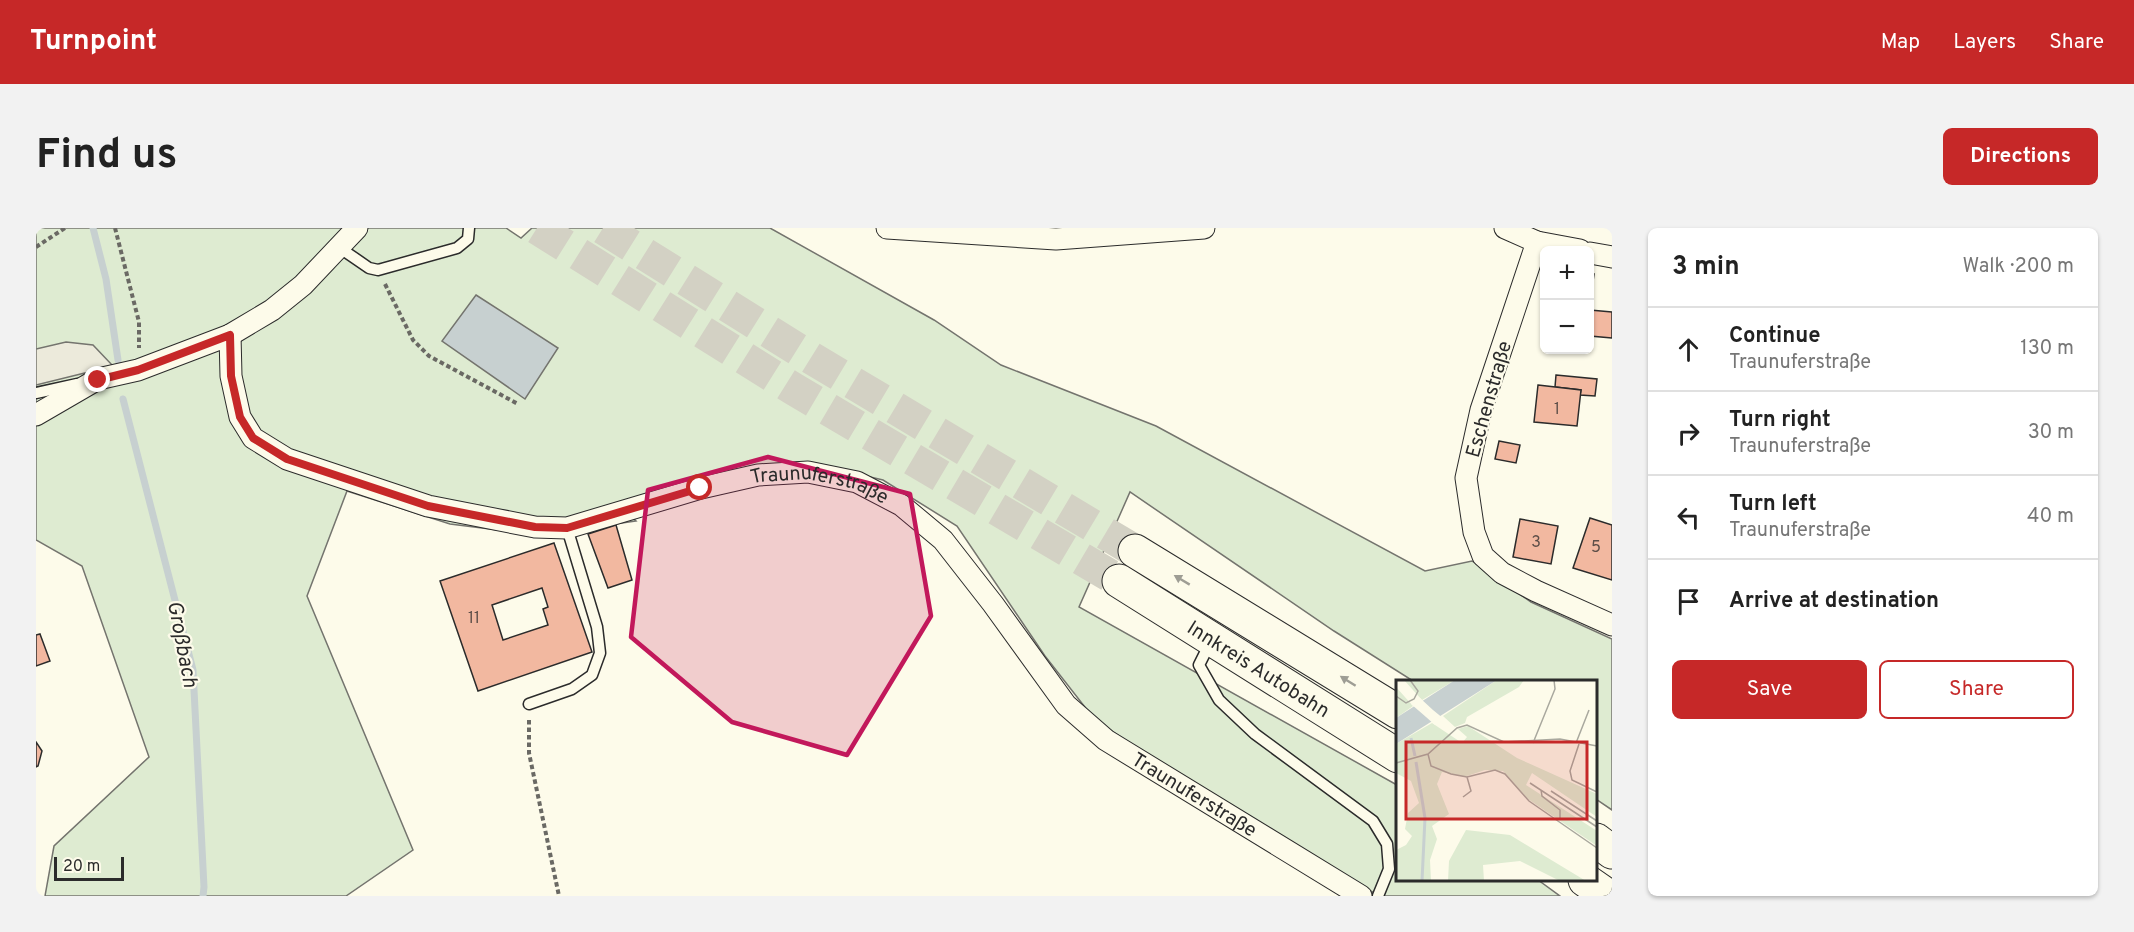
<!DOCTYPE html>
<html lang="en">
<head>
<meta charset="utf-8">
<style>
	:root { --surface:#fff; --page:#f2f2f2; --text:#222; --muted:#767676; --line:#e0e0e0; --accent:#c62828 }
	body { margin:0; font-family:Overpass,sans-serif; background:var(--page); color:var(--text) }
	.controls { position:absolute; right:18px; top:18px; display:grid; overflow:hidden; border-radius:9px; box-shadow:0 2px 4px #0004 }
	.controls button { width:54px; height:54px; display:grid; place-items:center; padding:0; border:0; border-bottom:2px solid var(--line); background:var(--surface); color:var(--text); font:30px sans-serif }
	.scale { position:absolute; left:18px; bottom:15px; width:70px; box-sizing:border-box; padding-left:6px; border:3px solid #2b2b2b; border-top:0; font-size:16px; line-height:21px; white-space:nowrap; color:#2b2b2b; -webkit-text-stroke:4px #fdfbea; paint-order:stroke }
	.stop { position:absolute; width:18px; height:18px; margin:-14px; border:4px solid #c62828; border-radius:50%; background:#fff }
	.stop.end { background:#c62828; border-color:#fff; box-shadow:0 2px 6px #0008 }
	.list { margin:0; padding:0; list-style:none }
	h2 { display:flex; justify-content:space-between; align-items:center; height:78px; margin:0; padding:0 24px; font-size:26px }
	h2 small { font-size:20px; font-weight:400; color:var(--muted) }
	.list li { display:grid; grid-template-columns:39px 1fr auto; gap:18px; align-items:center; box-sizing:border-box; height:84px; padding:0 24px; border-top:2px solid var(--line) }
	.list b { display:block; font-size:22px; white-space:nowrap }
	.list p { margin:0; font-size:20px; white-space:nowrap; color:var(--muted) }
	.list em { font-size:20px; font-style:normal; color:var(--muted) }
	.actions { display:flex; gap:12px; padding:18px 24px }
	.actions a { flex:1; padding:14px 0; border:2px solid var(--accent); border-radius:9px; text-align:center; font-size:21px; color:var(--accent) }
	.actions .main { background:var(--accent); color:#fff }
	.icon { flex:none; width:33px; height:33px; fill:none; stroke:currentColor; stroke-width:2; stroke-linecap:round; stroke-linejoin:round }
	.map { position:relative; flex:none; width:1576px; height:668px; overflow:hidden; border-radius:9px }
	header { display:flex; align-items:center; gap:36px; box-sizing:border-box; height:84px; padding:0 30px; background:var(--accent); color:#fff }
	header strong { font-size:28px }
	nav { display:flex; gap:33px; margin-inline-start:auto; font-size:21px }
	.intro { display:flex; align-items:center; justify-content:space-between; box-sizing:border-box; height:144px; padding:0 36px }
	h1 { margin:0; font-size:42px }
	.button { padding:15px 27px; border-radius:9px; background:var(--accent); color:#fff; font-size:21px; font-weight:700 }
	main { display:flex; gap:36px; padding:0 36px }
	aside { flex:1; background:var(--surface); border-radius:9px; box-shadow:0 2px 4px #0004 }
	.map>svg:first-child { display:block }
	.green { fill:#deebd1; stroke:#74746e; stroke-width:1.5 }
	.parking { fill:#eceadb; stroke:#74746e; stroke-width:1.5 }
	.water { fill:#c7d0d0; stroke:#74746e; stroke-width:1.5 }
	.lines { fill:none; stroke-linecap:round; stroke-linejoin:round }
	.stream { stroke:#c7d0d0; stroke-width:7 }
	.building { fill:#f2b8a0; stroke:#2b2b2b; stroke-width:1.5; fill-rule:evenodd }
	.motorway-tunnel { stroke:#d3d1c4; stroke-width:33; stroke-dasharray:33 16; stroke-linecap:butt }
	.service-casing { stroke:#2b2b2b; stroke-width:13 }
	.minor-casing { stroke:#2b2b2b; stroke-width:23 }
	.motorway-casing { stroke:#2b2b2b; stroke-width:35 }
	.path { stroke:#6a6964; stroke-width:4; stroke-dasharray:4.5 3; stroke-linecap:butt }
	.service { stroke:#fdfbea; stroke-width:10 }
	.minor { stroke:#fdfbea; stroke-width:21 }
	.motorway { stroke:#fdfbea; stroke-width:33 }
	.oneway { fill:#9e9d94 }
	.route { stroke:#c62828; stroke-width:8 }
	.marked { fill:#c2185b; fill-opacity:0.2; stroke:#c2185b; stroke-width:4.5; stroke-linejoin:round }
	.labels { text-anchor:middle; stroke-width:4.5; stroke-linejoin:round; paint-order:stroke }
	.number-label { font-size:16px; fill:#5d4e48 }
	.street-label { font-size:20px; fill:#2b2b2b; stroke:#fdfbea }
	.water-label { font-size:21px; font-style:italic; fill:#2b2b2b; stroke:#fdfbea }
	.inset-river { fill:none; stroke:#c7d0d0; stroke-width:3 }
	.inset-road { fill:none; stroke:#a9a89e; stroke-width:1.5 }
	.view { fill:#c62828; fill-opacity:0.15; stroke:#c62828; stroke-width:3 }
	.inset-edge { fill:none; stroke:#2b2b2b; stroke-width:3 }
</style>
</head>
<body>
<header>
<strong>Turnpoint</strong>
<nav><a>Map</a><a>Layers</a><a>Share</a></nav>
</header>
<div class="intro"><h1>Find us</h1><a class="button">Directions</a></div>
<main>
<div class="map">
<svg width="1576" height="668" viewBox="0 0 1576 668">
	<rect width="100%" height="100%" fill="#fdfbea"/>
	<polygon class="green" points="0,0 470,0 485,10 496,0 734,0 898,92 965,137 1120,198 1389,343 1436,333 1495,374 1576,411 1576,582 1560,571 1560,454 1377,453 1298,403 1094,264 1043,379 1361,557 1362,652 1502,652 1524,668 1343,668 1139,545 1059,492 1009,428 921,298 847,252 774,235 689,242 583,276 600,293 503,307 414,296 311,263 271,368 377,622 310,668 9,668 18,618 113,529 46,338 0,312"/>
	<polygon class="parking" points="30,114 57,117 77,138 0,157 0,121"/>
	<polygon class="water" points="440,67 522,120 489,171 406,113"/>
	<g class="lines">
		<g class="stream">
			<polyline points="57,0 70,51 82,132"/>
			<polyline points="87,171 157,442 168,659 167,668"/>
		</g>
	</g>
	<g class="building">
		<polygon points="1554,46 1558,46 1554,76"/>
		<polygon points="1554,82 1576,84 1576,110 1554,108"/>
		<polygon points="1520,147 1561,151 1559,168 1544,167 1545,162 1519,159"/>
		<polygon points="1502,157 1545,162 1541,198 1498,194"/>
		<polygon points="1463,213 1484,217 1480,235 1459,231"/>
		<polygon points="1554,290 1576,297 1576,352 1537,340"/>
		<polygon points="1484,291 1522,298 1515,336 1477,329"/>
		<polygon points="580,297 596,352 572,360 552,306"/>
		<path d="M518,315L556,424L442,463L404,353ZM506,360L512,379L507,381L512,397L467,412L456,377Z"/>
		<polygon points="4,406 14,433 0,438 0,407"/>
		<polygon points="0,514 6,523 2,538 0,539"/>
	</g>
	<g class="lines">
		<g class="motorway-tunnel">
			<polyline points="501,0 756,160 1083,353"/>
			<polyline points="567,0 777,131 1099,323"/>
		</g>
		<g class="service-casing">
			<g id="service">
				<polyline points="304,20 333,40 342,42 421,20 432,11 433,0"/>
				<polyline points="0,165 41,156"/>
				<polyline points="1174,415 1163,437 1183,472 1219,506 1337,593 1351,616 1353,641 1342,668"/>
				<polyline points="493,476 536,461 556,447 564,425 561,399 531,300"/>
			</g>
		</g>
		<g class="minor-casing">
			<g id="minor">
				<polyline points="851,0 1020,11 1168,0"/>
				<polyline points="1469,0 1501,14 1544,22"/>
				<polyline points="1501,14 1445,182 1430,250 1438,304 1447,328 1466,345 1500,363 1576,397"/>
				<polyline points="1554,25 1576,29"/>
				<path id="s1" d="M194,107L195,148L204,189L217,210L251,231L392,278L499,299L531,300L665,260L722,247L772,244L821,254L865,277L907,312L957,376L1030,477L1070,512L1325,668"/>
				<polyline points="0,187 62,151 102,142 194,107 236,82 267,57 321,0"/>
			</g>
		</g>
		<g class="motorway-casing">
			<g id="motorway">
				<polyline points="1099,323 1362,484"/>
				<path id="s2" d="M1083,353L1362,528"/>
				<polyline points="1560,612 1576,624"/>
				<polyline points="1549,652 1572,668"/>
			</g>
		</g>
		<g class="path">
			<polyline points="79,0 103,94 103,120"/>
			<polyline points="0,19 29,0"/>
			<polyline points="349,56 377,112 393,128 482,176"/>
			<polyline points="493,492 493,525 523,668"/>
		</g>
		<use href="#service" class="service"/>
		<use href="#minor" class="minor"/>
		<use href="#motorway" class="motorway"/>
	</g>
	<defs><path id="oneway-solid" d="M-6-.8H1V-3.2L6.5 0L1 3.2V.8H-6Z" transform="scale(1.5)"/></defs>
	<g class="oneway">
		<use href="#oneway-solid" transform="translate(1146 352) rotate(-149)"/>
		<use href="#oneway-solid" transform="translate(1312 453) rotate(-148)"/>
	</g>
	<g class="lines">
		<polyline class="route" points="62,152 102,142 194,107 195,148 204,189 217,210 251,231 392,278 499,299 531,300 664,260"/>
	</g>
	<path class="marked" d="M732,229L874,266L895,388L811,527L696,494L595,409L612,262Z"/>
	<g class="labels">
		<g class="number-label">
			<text x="1521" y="186">1</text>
			<text x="1500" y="319">3</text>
			<text x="1560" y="324">5</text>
			<text x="438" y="395">11</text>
		</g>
		<g class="street-label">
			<text transform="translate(1452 171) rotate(-74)" y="7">Eschenstraße</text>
			<text dy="7" stroke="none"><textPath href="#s1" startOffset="699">Traunuferstraße</textPath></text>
			<text dy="7" stroke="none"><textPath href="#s2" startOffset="165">Innkreis Autobahn</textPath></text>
			<text dy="7" stroke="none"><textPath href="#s1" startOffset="1203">Traunuferstraße</textPath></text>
		</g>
		<g class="water-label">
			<text transform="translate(147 416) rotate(79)" y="7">Großbach</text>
		</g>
	</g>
	<g transform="translate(1360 452)">
		<rect width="201" height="201" fill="#fdfbea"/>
		<path d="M8,0H59L26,20ZM101,0H128L123,7L71,37L69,43L59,47L47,36ZM0,7L17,26L0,38ZM36,43L66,63L71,57L62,49L72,46L121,78L201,114V137L136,93L130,105L201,151V166L132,119L107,91L89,90L68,97L46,92L41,104L53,134L36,146L41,159L34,180L35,201H0V170L10,165L16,156L9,149L12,133L23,123L15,101L0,93V64ZM70,150L114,155L190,201H164L124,181L87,185L88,201H52L53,181Z" fill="#deebd1"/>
		<path d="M59,0H101L0,64V38Z" fill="#c7d0d0"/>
		<path d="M24,18L37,30L48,39L39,45L30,37L15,24Z" fill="#fdfbea"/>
		<path class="inset-river" d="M15,58L19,76M20,82L29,138L26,201"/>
		<path class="inset-road" d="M0,16L10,23L18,19L22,11L14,0M137,63L159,9L158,0M180,63L193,30M183,64L174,91L176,100L201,112M32,74L35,86L55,94L71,97L99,90L109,94L133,121L201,168M0,83L32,74L61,48L71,45L108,62L164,59L201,66M134,103L201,147M145,110L146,116L164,130V140M155,111L201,141M67,117L75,111L71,97"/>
		<path class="view" d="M10,62H191V139H10Z"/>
		<rect width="201" height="201" class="inset-edge"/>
	</g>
</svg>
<div class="controls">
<button>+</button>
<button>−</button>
</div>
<div class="scale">20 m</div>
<div class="stop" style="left:664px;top:260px"></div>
<div class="stop end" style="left:62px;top:152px"></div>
</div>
<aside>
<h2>3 min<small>Walk · 200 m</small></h2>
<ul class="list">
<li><svg class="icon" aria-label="ahead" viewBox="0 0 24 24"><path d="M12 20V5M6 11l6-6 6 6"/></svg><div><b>Continue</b><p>Traunuferstraße</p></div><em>130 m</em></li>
<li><svg class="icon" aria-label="right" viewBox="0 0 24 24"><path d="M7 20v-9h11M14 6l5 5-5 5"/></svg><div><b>Turn right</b><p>Traunuferstraße</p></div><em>30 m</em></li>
<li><svg class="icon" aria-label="left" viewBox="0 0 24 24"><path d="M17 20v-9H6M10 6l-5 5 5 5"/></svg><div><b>Turn left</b><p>Traunuferstraße</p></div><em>40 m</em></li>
<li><svg class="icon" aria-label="arrive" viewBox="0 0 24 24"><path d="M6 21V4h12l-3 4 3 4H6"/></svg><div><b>Arrive at destination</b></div></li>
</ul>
<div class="actions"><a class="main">Save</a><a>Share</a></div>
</aside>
</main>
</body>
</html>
